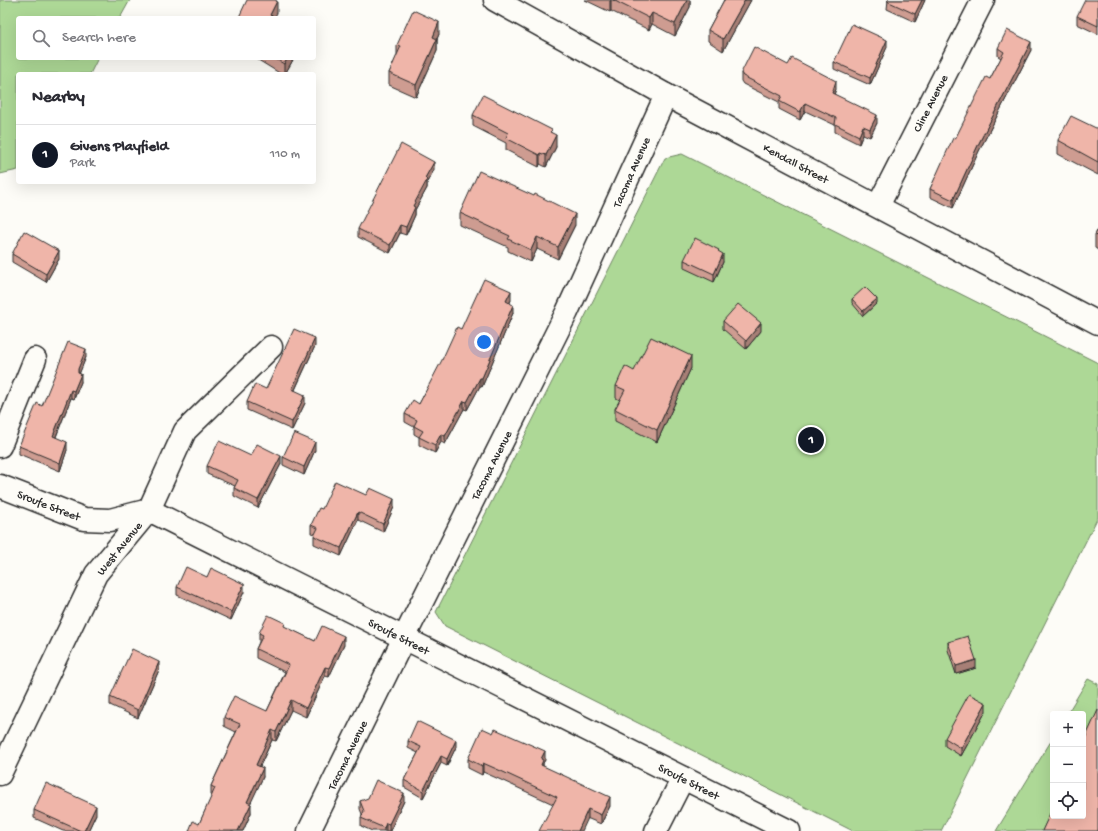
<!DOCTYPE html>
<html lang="en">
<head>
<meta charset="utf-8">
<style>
	:root { --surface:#fff; --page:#f7f7f7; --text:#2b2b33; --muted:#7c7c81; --line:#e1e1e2; --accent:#111827 }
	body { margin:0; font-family:"Gochi Hand",sans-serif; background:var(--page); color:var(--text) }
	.controls { position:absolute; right:12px; bottom:12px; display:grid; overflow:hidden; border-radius:4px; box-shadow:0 4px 16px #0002 }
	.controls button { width:36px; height:36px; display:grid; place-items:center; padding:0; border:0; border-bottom:1px solid var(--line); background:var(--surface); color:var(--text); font:20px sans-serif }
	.you { position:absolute; left:484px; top:342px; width:14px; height:14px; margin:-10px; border:3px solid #fff; border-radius:50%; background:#1a73e8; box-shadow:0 0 0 6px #1a73e833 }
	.badge { display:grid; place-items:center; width:26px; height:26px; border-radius:50%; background:var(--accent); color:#fff; font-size:13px; font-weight:700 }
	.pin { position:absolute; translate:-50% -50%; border:2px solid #fff; box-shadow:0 1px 4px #0006 }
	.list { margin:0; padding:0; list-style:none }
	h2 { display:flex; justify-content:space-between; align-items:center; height:52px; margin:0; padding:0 16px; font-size:17px }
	h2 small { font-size:13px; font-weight:400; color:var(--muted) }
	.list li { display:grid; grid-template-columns:26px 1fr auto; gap:12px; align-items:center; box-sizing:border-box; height:60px; padding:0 16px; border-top:1px solid var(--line) }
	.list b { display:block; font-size:15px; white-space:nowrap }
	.list p { margin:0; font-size:13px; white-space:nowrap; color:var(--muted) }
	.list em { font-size:13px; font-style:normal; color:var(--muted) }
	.icon { flex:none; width:22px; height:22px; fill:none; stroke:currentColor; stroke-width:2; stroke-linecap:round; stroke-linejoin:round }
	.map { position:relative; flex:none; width:1098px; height:831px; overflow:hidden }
	.search { position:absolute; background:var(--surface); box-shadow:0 4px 16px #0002; left:16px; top:16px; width:300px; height:44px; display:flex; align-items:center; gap:10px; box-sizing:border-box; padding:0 14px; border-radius:4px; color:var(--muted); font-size:15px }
	.panel { position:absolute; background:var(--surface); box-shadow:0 4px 16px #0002; left:16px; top:72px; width:300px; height:112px; border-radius:4px }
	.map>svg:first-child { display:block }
	.green { fill:#add896; stroke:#6c8260 }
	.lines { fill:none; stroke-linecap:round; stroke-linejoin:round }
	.street-casing { stroke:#2b2b2b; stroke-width:25 }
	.street { stroke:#fdfcf7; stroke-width:22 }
	.wall { fill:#ce9c91; stroke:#2b2b2b }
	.shaded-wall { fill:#a77f76; stroke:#2b2b2b }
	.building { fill:#efb5a9; stroke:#2b2b2b }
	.labels { text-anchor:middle; stroke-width:4; stroke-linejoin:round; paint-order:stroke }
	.street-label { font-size:12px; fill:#2b2b2b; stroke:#fdfcf7 }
</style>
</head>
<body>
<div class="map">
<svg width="1098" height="831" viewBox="0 0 1098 831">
	<rect width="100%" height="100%" fill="#fdfcf7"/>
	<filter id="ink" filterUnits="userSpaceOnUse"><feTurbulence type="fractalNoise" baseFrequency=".025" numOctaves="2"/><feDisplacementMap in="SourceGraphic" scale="8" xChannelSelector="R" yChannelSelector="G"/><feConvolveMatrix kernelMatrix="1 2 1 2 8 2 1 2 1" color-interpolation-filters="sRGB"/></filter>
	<g filter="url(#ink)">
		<g class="green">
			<polygon points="0,0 130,0 120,18 18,18 18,58 98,58 90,74 18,74 18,170 0,174"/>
			<polygon points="682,154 1098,363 1098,517 941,831 853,831 445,626 436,612 665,158"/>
			<polygon points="1088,679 1098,684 1098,711 1083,743 1083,714 1067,714"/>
			<polygon points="1053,738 1053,808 1042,831 996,831"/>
		</g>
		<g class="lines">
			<g class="street-casing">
				<g id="street">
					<polyline points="495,0 666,95 1098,323"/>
					<polyline points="878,206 983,0"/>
					<polyline points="0,446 35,359"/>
					<polyline points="0,486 84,519 110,520 149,510 789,831"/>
					<polyline points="0,774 96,574 149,510 185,431 271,347"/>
					<polyline points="309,831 404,638 567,312 666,95"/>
					<polyline points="656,831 683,778"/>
				</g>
			</g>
			<use href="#street" class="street"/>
		</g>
		<g class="wall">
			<polygon points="585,0 690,0 690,7 675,36 652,24 649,30 611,11 610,12"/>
			<polygon points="724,0 751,0 723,51 708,41 708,30"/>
			<polygon points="888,0 925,0 915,22 887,9"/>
			<polygon points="1098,0 1098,34 1077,24 1077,16"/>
			<polygon points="439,34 437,39 437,51 416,97 389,85 389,73 397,56 397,45"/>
			<polygon points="887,47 870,85 834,69 834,62"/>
			<polygon points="998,48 1031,50 979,151 953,208 930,197 930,189 955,139 990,79 1001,58 998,56"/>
			<polygon points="255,58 294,58 285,74 281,74"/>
			<polygon points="741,73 836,89 834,94 877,123 870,137 863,134 859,144 835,132 835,125 805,111 800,120 779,109 779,102 743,84 741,81"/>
			<polygon points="473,115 552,133 556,147 546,167 540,164 539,167 506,150 506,143 473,126"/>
			<polygon points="1098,129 1098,175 1058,154 1058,140"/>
			<polygon points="434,170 427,182 427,188 415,210 415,215 406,235 400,233 390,253 358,237 358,229"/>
			<polygon points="460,213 575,225 558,259 537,249 531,262 508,251 508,247 460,225"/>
			<polygon points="1098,229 1098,250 1095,248 1095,235"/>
			<polygon points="719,252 723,262 714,282 684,268 684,260"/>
			<polygon points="12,254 59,259 46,282 12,262"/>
			<polygon points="852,299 877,303 863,316 852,303"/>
			<polygon points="511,300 510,303 513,313 482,387 480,386 467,410 464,409 445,444 441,442 435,453 419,445 419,437 414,434 414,427 405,422 405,414 419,404 461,329"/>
			<polygon points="723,321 761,331 746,349 723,329"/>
			<polygon points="315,346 295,390 305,403 292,430 247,410 247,402 266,389"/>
			<polygon points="86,357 79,374 81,382 74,399 71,398 56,437 67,450 60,471 19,454 19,446 42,406"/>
			<polygon points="691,368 657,442 615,421 615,409 620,400 616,398 616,386 634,371"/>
			<polygon points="315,450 304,475 283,465 283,457"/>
			<polygon points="251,456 281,464 258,508 234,496 234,488 235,486 207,474 207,466"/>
			<polygon points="394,507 383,532 358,520 341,556 314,544 314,536 315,534 311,533 311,525 322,509"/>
			<polygon points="207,577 244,592 231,620 177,595 177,587"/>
			<polygon points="285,627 315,641 344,645 329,677 325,676 306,717 291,710 276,741 272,740 260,766 263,777 250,803 251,813 243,831 189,831 199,824 212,796 211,795 211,786 236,732 224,726 224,717 267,711 285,672 256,658 256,649 259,642 259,633"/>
			<polygon points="948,642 976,668 956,674 948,650"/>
			<polygon points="159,670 138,718 110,705 110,697"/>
			<polygon points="986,711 961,756 945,746 945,738"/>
			<polygon points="408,741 456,747 447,766 441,763 423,798 404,787 404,780 418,753 408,748"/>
			<polygon points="468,759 545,760 543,763 543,766 610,806 601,824 553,804 501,780 483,772 482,775 468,768"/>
			<polygon points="360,801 404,801 390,831 372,831 361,826 361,818 362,814 360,809"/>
			<polygon points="34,810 96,814 88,831 63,831 34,818"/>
		</g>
		<g class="shaded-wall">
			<polygon points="611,0 611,11 610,12 610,1"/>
			<polygon points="687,0 690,0 690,7 675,36 675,24"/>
			<polygon points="745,0 751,0 723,51 723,39"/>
			<polygon points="922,0 925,0 915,22 915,14"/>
			<polygon points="277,1 277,13 274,18 270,15"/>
			<polygon points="652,13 652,24 649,30 649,18"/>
			<polygon points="439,22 439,34 433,49 433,37"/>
			<polygon points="437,39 437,51 416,97 416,85"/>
			<polygon points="887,40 887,47 870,85 870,78"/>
			<polygon points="1031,42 1031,50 979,151 953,208 953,200 979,143"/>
			<polygon points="288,58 294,58 285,74 284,74 284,64"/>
			<polygon points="836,81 836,89 832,101 832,93"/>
			<polygon points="805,103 805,111 800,120 800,112"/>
			<polygon points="877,115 877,123 870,137 870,129"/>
			<polygon points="863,126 863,134 859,144 859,136"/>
			<polygon points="556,135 556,147 546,167 546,155"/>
			<polygon points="540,153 540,164 539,167 539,155"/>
			<polygon points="434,162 434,170 427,182 427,188 415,210 415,215 406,235 406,227 413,206 425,178"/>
			<polygon points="575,214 575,225 558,259 558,247"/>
			<polygon points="400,225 400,233 390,253 390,245"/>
			<polygon points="537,237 537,249 531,262 531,250"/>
			<polygon points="59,251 59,259 46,282 46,274"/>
			<polygon points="723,254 723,262 714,282 714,274"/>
			<polygon points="511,291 511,300 506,310 506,301"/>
			<polygon points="877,299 877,303 863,316 863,311"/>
			<polygon points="513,305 513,313 482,387 482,378"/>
			<polygon points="761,323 761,331 746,349 746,341"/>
			<polygon points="315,338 315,346 292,396 292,389"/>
			<polygon points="86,349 86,357 78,377 78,369"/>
			<polygon points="691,356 691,368 657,442 657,430"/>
			<polygon points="81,374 81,382 74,399 74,391"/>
			<polygon points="480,378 480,386 467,410 467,402"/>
			<polygon points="71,390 71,398 53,444 53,436"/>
			<polygon points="305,395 305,403 292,430 292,422"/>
			<polygon points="464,401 464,409 445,444 445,436"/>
			<polygon points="441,434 441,442 435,453 435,445"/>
			<polygon points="67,442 67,450 60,471 60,463"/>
			<polygon points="315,442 315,450 304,475 304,467"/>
			<polygon points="281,456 281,464 258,508 258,500"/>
			<polygon points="394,499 394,507 383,532 383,524"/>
			<polygon points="358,512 358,520 341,556 341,548"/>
			<polygon points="244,584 244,592 231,620 231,612"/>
			<polygon points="344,636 344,645 329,677 329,668"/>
			<polygon points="976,660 976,668 956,674 956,666"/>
			<polygon points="159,662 159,670 138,718 138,710"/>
			<polygon points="325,667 325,676 306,717 306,708"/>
			<polygon points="291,700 291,710 276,741 276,732"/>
			<polygon points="986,703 986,711 961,756 961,748"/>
			<polygon points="272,730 272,740 256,774 256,765"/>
			<polygon points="456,740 456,747 447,766 447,759"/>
			<polygon points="545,751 545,760 543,763 543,769 541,774 541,759"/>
			<polygon points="441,756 441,763 423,798 423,791"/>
			<polygon points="483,763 483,772 482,775 482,766"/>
			<polygon points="263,768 263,777 247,811 247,802"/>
			<polygon points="404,793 404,801 390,831 389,831 389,824"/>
			<polygon points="610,797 610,806 601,824 601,815"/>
			<polygon points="251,804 251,813 243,831 238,831"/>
			<polygon points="96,806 96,814 88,831 84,831"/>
			<polygon points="588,809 588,818 582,831 578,831"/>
			<polygon points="386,823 386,831 384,831 384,828"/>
		</g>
		<g class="building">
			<polygon points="247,0 275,0 277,1 270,15 276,18 242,18 239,17"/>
			<polygon points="613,0 687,0 675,24 652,13 649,18"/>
			<polygon points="724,0 745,0 723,39 708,30"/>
			<polygon points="888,0 922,0 915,14 887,1"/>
			<polygon points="1085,0 1098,0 1098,26 1077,16"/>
			<polygon points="413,10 439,22 433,37 437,39 416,85 389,73 401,46 397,45"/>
			<polygon points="852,24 887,40 870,78 834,62"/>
			<polygon points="1007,30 1031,42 979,143 953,200 930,189 953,138 955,139 986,77 990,79 1004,52 998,48"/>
			<polygon points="754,47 788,65 792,58 836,81 832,93 877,115 870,129 863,126 859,136 835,124 836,118 805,103 800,112 779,101 782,96 743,76 741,73"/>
			<polygon points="274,58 288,58 284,64"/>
			<polygon points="483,95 552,130 550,132 556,135 546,155 540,153 539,155 506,138 508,133 473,115"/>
			<polygon points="1071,116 1098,129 1098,162 1058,140"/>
			<polygon points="401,144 434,162 425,178 427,180 413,206 415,207 406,227 400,225 390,245 358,229"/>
			<polygon points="479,171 534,196 535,194 575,214 558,247 537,237 531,250 508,239 510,236 460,213"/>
			<polygon points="1098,229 1098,236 1095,235"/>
			<polygon points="24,231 59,251 46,274 12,254"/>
			<polygon points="695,238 719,250 718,251 723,254 714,274 684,260"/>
			<polygon points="484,279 511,291 506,301 513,305 482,378 480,378 467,402 464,401 445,436 441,434 435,445 419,437 423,431 414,426 417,420 405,414 413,400 419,404 442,360 457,327 461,329"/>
			<polygon points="865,287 877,299 863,311 852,299"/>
			<polygon points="738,304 761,323 746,341 723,321"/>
			<polygon points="294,329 315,338 292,389 305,395 292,422 247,402 255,384 266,389"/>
			<polygon points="651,337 691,356 657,430 615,409 625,390 616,386 625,366 634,371"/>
			<polygon points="68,342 86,349 78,369 78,373 81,374 74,391 71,390 53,436 67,442 60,463 19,446 37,403 42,406"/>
			<polygon points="294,433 315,442 304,467 283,457"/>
			<polygon points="219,441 251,456 257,444 281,456 258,500 234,488 238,480 207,466"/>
			<polygon points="335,481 366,495 370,488 394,499 383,524 358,512 341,548 314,536 318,528 311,525 319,508 322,509"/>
			<polygon points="186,567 207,577 211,568 244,584 231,612 177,587"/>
			<polygon points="268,615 285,623 284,626 315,641 322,626 344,636 329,668 325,667 306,708 291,700 276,732 272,730 256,765 263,768 247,802 251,804 238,831 189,831 193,821 199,824 215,788 211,786 240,724 224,717 234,696 267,711 289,665 256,649 263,635 259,633"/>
			<polygon points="968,636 976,660 956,666 948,642"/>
			<polygon points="132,649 159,662 138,710 110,697"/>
			<polygon points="969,694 986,703 961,748 945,738"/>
			<polygon points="1098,710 1098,831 1042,831 1053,807 1053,816 1083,816 1083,743"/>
			<polygon points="417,721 456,740 447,759 441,756 423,791 404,780 421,747 408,741"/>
			<polygon points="482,728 493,733 495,729 545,751 541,759 543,760 541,765 610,797 601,815 588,809 578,831 539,831 557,797 501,771 483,763 482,766 468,759"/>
			<polygon points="376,780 404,793 389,824 386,823 384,828 361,818 364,811 360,801 368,798"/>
			<polygon points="46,783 96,806 84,831 81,831 34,810"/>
		</g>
	</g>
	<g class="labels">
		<g class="street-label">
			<text transform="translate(930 103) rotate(-63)" y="4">Cline Avenue</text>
			<text transform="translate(796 163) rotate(28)" y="4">Kendall Street</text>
			<text transform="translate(631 172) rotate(-66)" y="4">Tacoma Avenue</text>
			<text transform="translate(491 465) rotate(-63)" y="4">Tacoma Avenue</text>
			<text transform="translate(49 505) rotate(21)" y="4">Sroufe Street</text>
			<text transform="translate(119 548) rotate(-51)" y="4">West Avenue</text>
			<text transform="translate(399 636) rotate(27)" y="4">Sroufe Street</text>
			<text transform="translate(347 755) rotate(-64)" y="4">Tacoma Avenue</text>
			<text transform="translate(689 781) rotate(27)" y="4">Sroufe Street</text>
		</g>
	</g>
</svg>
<div class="controls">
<button>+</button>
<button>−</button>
<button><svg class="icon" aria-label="locate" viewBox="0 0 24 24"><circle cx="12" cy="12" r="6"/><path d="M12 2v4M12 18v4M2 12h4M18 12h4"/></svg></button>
</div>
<div class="you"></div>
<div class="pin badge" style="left:811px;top:440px">1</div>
<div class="search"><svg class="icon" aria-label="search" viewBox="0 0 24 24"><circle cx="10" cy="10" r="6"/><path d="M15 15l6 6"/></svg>Search here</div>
<section class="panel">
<h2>Nearby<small></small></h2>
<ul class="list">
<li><span class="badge">1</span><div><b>Givens Playfield</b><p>Park</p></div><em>110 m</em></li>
</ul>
</section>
</div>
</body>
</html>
